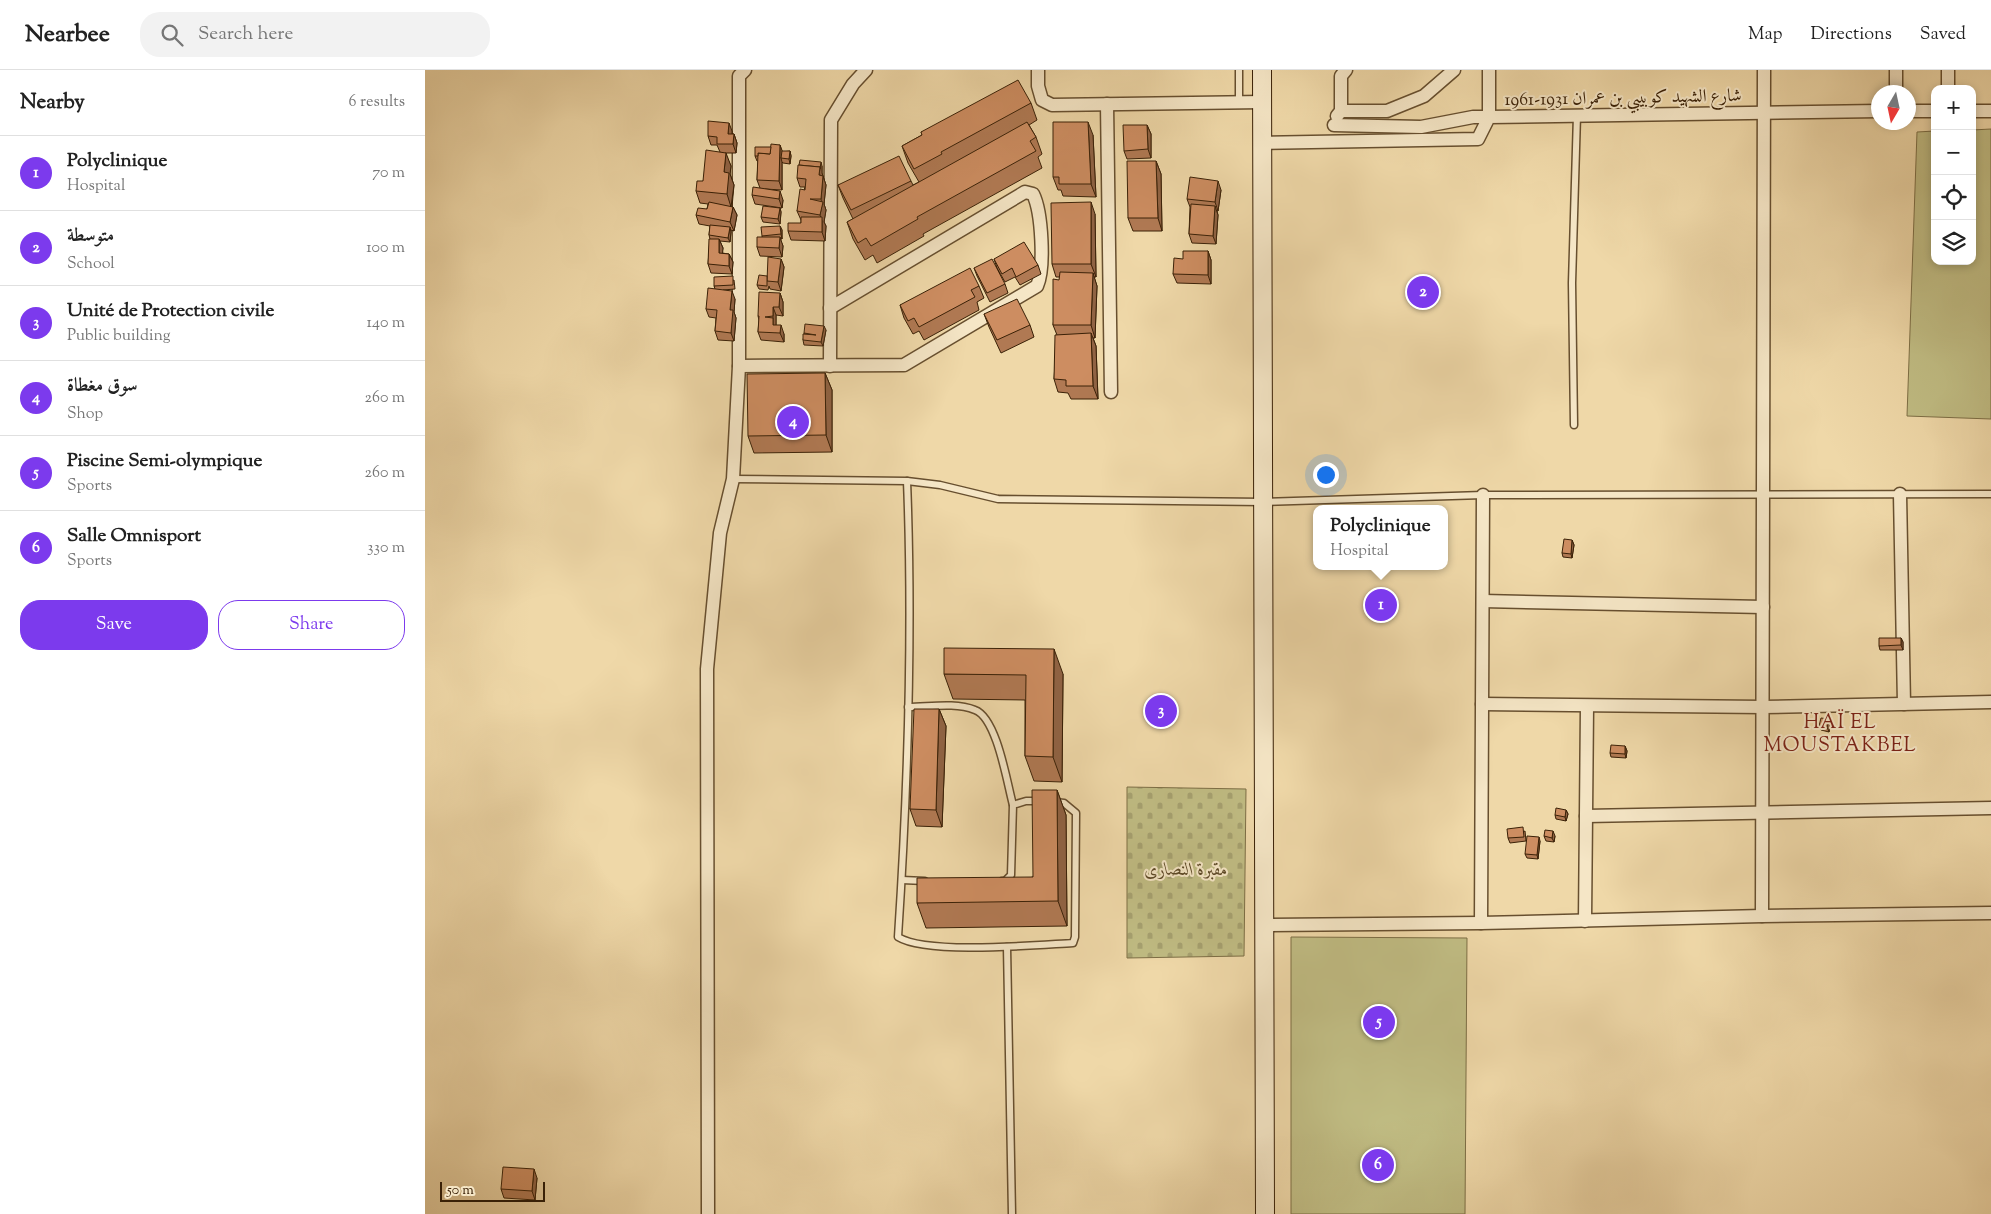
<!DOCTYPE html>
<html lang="en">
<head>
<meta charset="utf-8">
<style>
	:root { --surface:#fff; --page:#f2f2f2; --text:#222; --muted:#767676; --line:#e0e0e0; --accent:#7c3aed }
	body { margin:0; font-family:"Sorts Mill Goudy",Amiri,serif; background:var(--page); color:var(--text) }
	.controls { position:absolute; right:15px; top:15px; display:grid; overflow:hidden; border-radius:10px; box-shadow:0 2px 8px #0003 }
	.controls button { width:45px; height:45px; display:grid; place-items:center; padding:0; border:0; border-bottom:1px solid var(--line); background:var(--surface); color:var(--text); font:25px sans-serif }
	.compass { position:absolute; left:1446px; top:15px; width:45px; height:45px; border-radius:50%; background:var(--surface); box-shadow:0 2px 8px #0003; rotate:189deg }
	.scale { position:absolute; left:15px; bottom:12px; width:105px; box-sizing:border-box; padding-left:5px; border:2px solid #3a2107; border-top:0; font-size:14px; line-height:18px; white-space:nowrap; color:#3a2107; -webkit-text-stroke:4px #f5e6c6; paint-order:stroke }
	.you { position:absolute; left:900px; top:404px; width:18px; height:18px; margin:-12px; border:4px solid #fff; border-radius:50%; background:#1a73e8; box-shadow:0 0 0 8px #1a73e833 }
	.badge { display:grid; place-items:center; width:32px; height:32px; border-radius:50%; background:var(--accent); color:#fff; font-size:16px; font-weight:700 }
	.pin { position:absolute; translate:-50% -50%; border:2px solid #fff; box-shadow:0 1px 5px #0006 }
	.popup { position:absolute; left:888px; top:435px; width:135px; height:65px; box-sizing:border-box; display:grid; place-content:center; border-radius:10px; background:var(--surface); filter:drop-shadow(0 1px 4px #0005); font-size:16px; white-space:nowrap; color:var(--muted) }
	.popup b { font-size:19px; color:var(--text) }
	.popup::after { content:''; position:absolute; left:50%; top:100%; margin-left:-10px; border:10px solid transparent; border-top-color:var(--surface) }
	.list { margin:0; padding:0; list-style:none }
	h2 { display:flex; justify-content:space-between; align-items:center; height:65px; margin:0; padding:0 20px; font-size:21px }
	h2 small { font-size:16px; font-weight:400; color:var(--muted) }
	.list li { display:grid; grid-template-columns:32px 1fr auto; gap:15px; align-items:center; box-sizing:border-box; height:75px; padding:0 20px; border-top:1px solid var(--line) }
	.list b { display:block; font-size:19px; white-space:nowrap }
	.list p { margin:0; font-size:16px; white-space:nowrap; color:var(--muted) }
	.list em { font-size:16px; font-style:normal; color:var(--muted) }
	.actions { display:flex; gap:10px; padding:15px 20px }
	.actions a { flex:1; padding:11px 0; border:1px solid var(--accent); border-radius:20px; text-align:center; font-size:18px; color:var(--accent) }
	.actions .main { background:var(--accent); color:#fff }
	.icon { flex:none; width:28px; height:28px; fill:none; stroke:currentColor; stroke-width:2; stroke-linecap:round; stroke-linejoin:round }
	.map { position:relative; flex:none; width:1566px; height:1144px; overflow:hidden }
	header { display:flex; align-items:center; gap:30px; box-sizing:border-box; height:70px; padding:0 25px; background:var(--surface); border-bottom:1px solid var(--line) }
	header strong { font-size:24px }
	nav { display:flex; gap:28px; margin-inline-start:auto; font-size:18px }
	.search { width:350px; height:45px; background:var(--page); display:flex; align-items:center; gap:12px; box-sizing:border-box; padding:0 18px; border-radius:20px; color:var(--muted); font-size:19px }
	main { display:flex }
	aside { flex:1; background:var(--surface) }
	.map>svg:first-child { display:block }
	.cemetery { fill:url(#cemetery-stones); stroke:#7d6e45 }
	.pitch { fill:#c0bc83; stroke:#7d6e45 }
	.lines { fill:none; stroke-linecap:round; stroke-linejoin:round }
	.lane-casing { stroke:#674f2f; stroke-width:9 }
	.street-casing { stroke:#674f2f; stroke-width:15 }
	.secondary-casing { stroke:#3a2107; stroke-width:20 }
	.lane { stroke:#f5e6c6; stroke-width:6 }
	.street { stroke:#f5e6c6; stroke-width:12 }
	.secondary { stroke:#f5e6c6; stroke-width:18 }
	.wall { fill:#b07953; stroke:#3a2107 }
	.shaded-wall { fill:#906344; stroke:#3a2107 }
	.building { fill:#cd8d61; stroke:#3a2107 }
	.labels { text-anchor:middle; stroke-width:4; stroke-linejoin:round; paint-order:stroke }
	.street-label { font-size:18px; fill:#3a2107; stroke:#f5e6c6 }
	.park-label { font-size:18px; font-style:italic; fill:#5c4826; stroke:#f5e6c6 }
	.quarter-label { font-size:20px; letter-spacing:1px; fill:#7a1f14; stroke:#f5e6c6 }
</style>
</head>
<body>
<header>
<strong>Nearbee</strong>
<div class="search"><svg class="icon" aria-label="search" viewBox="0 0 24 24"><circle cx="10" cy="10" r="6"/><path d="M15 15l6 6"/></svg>Search here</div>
<nav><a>Map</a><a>Directions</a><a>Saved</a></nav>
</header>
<main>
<aside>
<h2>Nearby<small>6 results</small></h2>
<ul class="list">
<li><span class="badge">1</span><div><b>Polyclinique</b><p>Hospital</p></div><em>70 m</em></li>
<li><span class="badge">2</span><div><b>متوسطة</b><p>School</p></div><em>100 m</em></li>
<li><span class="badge">3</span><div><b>Unité de Protection civile</b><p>Public building</p></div><em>140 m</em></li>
<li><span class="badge">4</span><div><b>سوق مغطاة</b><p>Shop</p></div><em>260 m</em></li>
<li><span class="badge">5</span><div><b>Piscine Semi-olympique</b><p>Sports</p></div><em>260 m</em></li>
<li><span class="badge">6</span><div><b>Salle Omnisport</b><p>Sports</p></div><em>330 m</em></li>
</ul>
<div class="actions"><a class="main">Save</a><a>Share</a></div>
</aside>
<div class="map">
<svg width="1566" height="1144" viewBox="0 0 1566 1144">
	<defs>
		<pattern id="cemetery-stones" width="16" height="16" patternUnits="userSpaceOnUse" patternTransform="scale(1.25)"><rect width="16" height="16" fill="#c0bc83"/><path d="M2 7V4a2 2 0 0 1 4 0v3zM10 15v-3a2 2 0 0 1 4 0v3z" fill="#a6a170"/></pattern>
	</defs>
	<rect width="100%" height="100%" fill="#efd8a8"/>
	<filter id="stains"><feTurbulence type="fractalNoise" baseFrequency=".004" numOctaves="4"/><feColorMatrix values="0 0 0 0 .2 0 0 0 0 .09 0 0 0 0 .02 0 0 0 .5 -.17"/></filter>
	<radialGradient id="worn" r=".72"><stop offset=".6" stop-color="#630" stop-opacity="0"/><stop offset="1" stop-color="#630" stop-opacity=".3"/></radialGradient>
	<polygon class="cemetery" points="702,717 821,719 819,886 702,888"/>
	<g class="pitch">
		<polygon points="1566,59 1566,349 1482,346 1492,62 1510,61 1510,191 1547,191 1547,60"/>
		<polygon points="866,867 1042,868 1040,1144 866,1144"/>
	</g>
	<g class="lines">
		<g class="lane-casing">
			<g id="lane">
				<polyline points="814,32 814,0"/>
				<polyline points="1149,355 1147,213 1152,45"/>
				<polyline points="308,409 482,411 515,415 573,429 839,432 1058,425 1566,424"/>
				<path d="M482,411C488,563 483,715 473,867C502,885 611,875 648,873L650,867L651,743L639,733L629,732"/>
				<path d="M483,637C504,637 530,632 550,640C572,648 582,713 588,735"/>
				<polyline points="477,810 500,811"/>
				<polyline points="577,811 580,811 586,805 588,735 601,731 614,731"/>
				<polyline points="582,877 587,1144"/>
			</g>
		</g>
		<g class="street-casing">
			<g id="street">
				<polyline points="613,0 613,16 617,30 627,35 837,32"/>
				<polyline points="1471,0 1471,22"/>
				<polyline points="1523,19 1523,0"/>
				<polyline points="682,34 686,322"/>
				<polyline points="916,41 962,41 999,26 1029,0"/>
				<polyline points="1484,41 1510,41"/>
				<polyline points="1547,41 1566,41"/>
				<polyline points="912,46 916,41 916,6 921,0"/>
				<polyline points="909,55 996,57 1048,47 1064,47 1064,0"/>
				<polyline points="837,73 1053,69 1064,47 1454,41"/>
				<path d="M314,296L479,295L612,216C620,198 617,142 608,124L600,122L405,238"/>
				<polyline points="405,296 406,50 428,14 441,0"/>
				<polyline points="1475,424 1479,634"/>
				<polyline points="1058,425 1056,853 1337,846 1566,843"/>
				<polyline points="1058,531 1338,537"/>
				<polyline points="1057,634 1338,637 1566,632"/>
				<polyline points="1161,746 1566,738"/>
				<polyline points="1337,846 1339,0"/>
				<polyline points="1160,851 1162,637"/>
				<polyline points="839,855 1056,853"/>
				<polyline points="283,1144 282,599 295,463 308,409 314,296 314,6 320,0"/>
			</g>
		</g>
		<g class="secondary-casing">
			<polyline id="secondary" points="837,0 840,1144"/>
		</g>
		<use href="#lane" class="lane"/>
		<use href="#street" class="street"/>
		<use href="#secondary" class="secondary"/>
	</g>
	<g class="wall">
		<polygon points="606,33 612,50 604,55 611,67 617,84 613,87 617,98 498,164 499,166 452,193 448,185 440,190 428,169 422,152 428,149 418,128 413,115 486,111 488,115 494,112 483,93 477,76 497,65 496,62"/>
		<polygon points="722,55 726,64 726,88 702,89 699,81"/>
		<polygon points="307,61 307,64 309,64 312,73 311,83 300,83 306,96 305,104 309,115 307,137 308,137 312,145 309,161 306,160 306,162 305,172 295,171 298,178 297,183 304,184 308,192 307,204 286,203 283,194 285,169 284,165 285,156 274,154 271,145 282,139 283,134 275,133 271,121 278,111 295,82 292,75 286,75 283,66"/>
		<polygon points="668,65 671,127 638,126 636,120 633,120 628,107"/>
		<polygon points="355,75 357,82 365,81 366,86 365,94 358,93 357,92 357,120 340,119 358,130 357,138 330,134 327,125 335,118 332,110 333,91 332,91 330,86 346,77"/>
		<polygon points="731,91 736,104 737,161 708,161 703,148"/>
		<polygon points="397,96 397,103 401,115 399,134 401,140 399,152 401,156 400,171 366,170 363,161 376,153 376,150 372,141 380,117 375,117 372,108"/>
		<polygon points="796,120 793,141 792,141 793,145 791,174 767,173 764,164 765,137 762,129"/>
		<polygon points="355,138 356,142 355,154 338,152 336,147"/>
		<polygon points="670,144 671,207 669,207 672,216 670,268 668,268 671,276 673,329 646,329 643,323 633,322 629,309 632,265 628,255 635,207 631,207 627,194"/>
		<polygon points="355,156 357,160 357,169 355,169 358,176 357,187 335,186 332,177 337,167 337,166"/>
		<polygon points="783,181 786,190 786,214 752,213 748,204 758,189"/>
		<polygon points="356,189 359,197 356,221 345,219 344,216 343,220 334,219 332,215 342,206"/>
		<polygon points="569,189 613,195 616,204 595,215 590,207 580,212 572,198"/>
		<polygon points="549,198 580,214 583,223 565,232 552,206"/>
		<polygon points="309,210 310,219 298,220 310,229 309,242 311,248 309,271 293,270 290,261 291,248 284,247 281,239 290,219 289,216"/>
		<polygon points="554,216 559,228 552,232 554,240 499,270 494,261 488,264 479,248 475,235"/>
		<polygon points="355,223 358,232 358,246 351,245 351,255 359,264 359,272 336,270 333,262 334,250 333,246"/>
		<polygon points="559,244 605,255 609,267 576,283 564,257"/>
		<polygon points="401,260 398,276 379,275 378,270 379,265 379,263"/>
		<polygon points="400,303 407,320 407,382 329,383 323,366"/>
		<polygon points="1147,470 1149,475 1147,488 1138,487 1137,483"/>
		<polygon points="1476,568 1478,572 1478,580 1455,580 1454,576"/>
		<polygon points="519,604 638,604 637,712 609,711 600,686 600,630 528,629"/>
		<polygon points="737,631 739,635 738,640 730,639 728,635"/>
		<polygon points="514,639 521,656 517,757 491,756 485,739"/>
		<polygon points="1405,654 1404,662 1396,660 1394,656"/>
		<polygon points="1200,676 1202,681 1201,688 1186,687 1185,683"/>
		<polygon points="632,720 641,745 642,856 501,858 492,833 608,807"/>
		<polygon points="1141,740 1143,744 1141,751 1131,749 1130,745"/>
		<polygon points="1100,761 1101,771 1085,773 1083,768"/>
		<polygon points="1119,766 1130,766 1129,772 1121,771"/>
		<polygon points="1115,771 1113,789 1102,788 1100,784"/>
		<polygon points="112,1108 110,1130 79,1128 76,1119"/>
	</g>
	<g class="shaded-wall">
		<polygon points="663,52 668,65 671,127 666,114"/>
		<polygon points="304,53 307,61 307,73 303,64"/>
		<polygon points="722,55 726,64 726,88 723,79"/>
		<polygon points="309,64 312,73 311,83 308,74"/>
		<polygon points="355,75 358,83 356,88 357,92 357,120 354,111"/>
		<polygon points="365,81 366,86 365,94 364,89"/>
		<polygon points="301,83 306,96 305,104 309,115 306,137 302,124 299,102"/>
		<polygon points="731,91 736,104 737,161 733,148"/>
		<polygon points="396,92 397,96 397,103 398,106 394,105"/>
		<polygon points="398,106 401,115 399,134 401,140 399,152 401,156 400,171 397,162 397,151 395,145 397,135 396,129"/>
		<polygon points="793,111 796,120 793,141 790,132"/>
		<polygon points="355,121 358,130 357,138 354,129"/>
		<polygon points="666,132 670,144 671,207 666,194"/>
		<polygon points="790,136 793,145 791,174 788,166"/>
		<polygon points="308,137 312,145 309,161 305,152"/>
		<polygon points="355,138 356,142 355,154 353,149"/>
		<polygon points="355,156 357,160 357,169 356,164"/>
		<polygon points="305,157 306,162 305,172 303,168"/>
		<polygon points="355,167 358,176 357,187 354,178"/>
		<polygon points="294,169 298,178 297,192 294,183"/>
		<polygon points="783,181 786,190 786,214 783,205"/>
		<polygon points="304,184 308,192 307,204 304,196"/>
		<polygon points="356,189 359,197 356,221 353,212"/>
		<polygon points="668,203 672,216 670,268 666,255"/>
		<polygon points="307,221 310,229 309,242 311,248 309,271 306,263 305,240"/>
		<polygon points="355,223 358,232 358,246 354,237"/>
		<polygon points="348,237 351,245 351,263 348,255"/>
		<polygon points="356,255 359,264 359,272 355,263"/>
		<polygon points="399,256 401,260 398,276 396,272"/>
		<polygon points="666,263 671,276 673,329 668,316"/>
		<polygon points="400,303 407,320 407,382 401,365"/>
		<polygon points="1147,470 1149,475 1147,488 1146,484"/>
		<polygon points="1476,568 1478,572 1478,580 1476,575"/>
		<polygon points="629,579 638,604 637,712 628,687"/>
		<polygon points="737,631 739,635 738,640 736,636"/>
		<polygon points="514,639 521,656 517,757 511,740"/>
		<polygon points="1404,649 1405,654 1404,662 1402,657"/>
		<polygon points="1200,676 1202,681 1201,688 1200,684"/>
		<polygon points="632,720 641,745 642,856 633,831"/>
		<polygon points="1141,740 1143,744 1141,751 1140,747"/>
		<polygon points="1128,761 1130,766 1129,772 1127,768"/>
		<polygon points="1114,767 1115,771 1113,789 1112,785"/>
		<polygon points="109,1099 112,1108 110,1130 107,1121"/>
	</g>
	<g class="building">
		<polygon points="593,10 606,33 516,82 517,84 489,99 477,76 497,65 496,62"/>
		<polygon points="283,51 304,53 303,64 309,64 308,74 292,74 292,67 283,66"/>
		<polygon points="602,52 611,67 605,71 611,81 492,147 493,149 446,176 441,168 433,173 422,152"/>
		<polygon points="628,52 663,52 666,114 634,114 634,107 628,107"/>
		<polygon points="698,55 722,55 723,79 699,81"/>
		<polygon points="346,74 355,75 354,111 332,110 333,83 345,84"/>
		<polygon points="330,77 346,77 345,84 333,83 333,86 330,86"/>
		<polygon points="281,80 301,83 299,102 304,103 302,124 271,121 272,111 278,111"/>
		<polygon points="357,81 365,81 364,89 356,88"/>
		<polygon points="474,86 486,111 426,140 413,115"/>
		<polygon points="375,90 396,92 395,99 395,97 374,95"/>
		<polygon points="702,91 731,91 733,148 703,148"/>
		<polygon points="373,95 395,97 394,105 398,106 396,129 385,129 398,132 395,145 372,141 375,119 380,120 381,109 372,108"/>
		<polygon points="765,107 793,111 790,132 762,129"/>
		<polygon points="328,117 355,121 354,129 327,125"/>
		<polygon points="284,132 308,137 305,152 271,145 273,138 282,139"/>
		<polygon points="666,132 666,194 627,194 626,133"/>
		<polygon points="766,134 790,136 788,166 764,164"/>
		<polygon points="338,136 355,138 353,149 336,147"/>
		<polygon points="376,147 397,147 397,162 363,161 363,153 376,153"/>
		<polygon points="285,155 305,157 303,168 284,165"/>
		<polygon points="355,156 356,164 337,166 336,157"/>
		<polygon points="332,167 355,167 354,178 332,177"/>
		<polygon points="284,169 294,169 294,183 304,184 304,196 283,194"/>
		<polygon points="599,172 613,195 591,207 587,198 577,204 569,189"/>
		<polygon points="758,181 783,181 783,205 748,204 749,188 758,189"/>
		<polygon points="343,187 356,189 353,212 342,211"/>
		<polygon points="567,189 580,214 562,223 549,198"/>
		<polygon points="545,198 554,216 546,220 550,227 494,257 489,248 483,251 475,235"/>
		<polygon points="635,202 668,203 666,255 628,255 628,209 634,210"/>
		<polygon points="334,205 342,206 342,216 332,215"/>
		<polygon points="308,206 308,215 289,216 289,207"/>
		<polygon points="283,218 307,221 305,240 308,240 306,263 290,261 292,240 281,239"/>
		<polygon points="334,222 355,223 354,237 348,237 348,246 340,247 348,248 348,255 356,255 355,263 333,262 334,246 333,246"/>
		<polygon points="592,229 605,255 572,270 559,244"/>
		<polygon points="380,254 399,256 396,272 378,270 378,264 391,265 379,263"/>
		<polygon points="666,263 668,316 641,316 641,310 629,309 630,265"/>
		<polygon points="400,303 401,365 323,366 322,304"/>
		<polygon points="1139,469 1147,470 1146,484 1137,483"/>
		<polygon points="1454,568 1476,568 1476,575 1454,576"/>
		<polygon points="519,578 629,579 628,687 600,686 601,605 519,604"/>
		<polygon points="729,630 737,631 736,636 728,635"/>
		<polygon points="489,639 514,639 511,740 485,739"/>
		<polygon points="1396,648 1404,649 1402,657 1394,656"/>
		<polygon points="1186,675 1200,676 1200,684 1185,683"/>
		<polygon points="607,720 632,720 633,831 492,833 492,808 608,807"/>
		<polygon points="1131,738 1141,740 1140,747 1130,745"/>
		<polygon points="1098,757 1099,767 1083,768 1082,759"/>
		<polygon points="1120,760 1128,761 1127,768 1119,766"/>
		<polygon points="1102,766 1114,767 1112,785 1100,784"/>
		<polygon points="78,1097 109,1099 107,1121 76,1119"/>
	</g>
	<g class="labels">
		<g class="street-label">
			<text transform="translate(1198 27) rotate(-1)" y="6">شارع الشهيد كوبيبي بن عمران 1931-1961</text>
		</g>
		<g class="park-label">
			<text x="761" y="805">مقبرة النصارى</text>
		</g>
		<g class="quarter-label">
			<text x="1415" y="658">HAÏ EL<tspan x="1415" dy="23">MOUSTAKBEL</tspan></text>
		</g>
	</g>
	<rect width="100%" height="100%" filter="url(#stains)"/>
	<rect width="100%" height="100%" fill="url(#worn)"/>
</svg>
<div class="controls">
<button>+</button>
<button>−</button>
<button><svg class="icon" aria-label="locate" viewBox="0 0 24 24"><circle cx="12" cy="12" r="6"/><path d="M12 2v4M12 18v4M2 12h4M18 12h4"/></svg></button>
<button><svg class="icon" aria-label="layers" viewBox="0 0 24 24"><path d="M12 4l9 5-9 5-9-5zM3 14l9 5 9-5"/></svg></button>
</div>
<svg class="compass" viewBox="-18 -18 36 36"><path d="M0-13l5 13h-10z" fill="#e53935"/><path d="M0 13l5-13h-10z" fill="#767676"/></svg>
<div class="scale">50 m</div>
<div class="you"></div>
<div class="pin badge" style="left:956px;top:535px">1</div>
<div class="popup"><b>Polyclinique</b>Hospital</div>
<div class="pin badge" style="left:998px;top:222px">2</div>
<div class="pin badge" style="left:736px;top:641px">3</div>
<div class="pin badge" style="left:368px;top:352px">4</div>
<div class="pin badge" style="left:954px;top:952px">5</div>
<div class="pin badge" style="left:953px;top:1095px">6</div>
</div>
</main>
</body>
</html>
